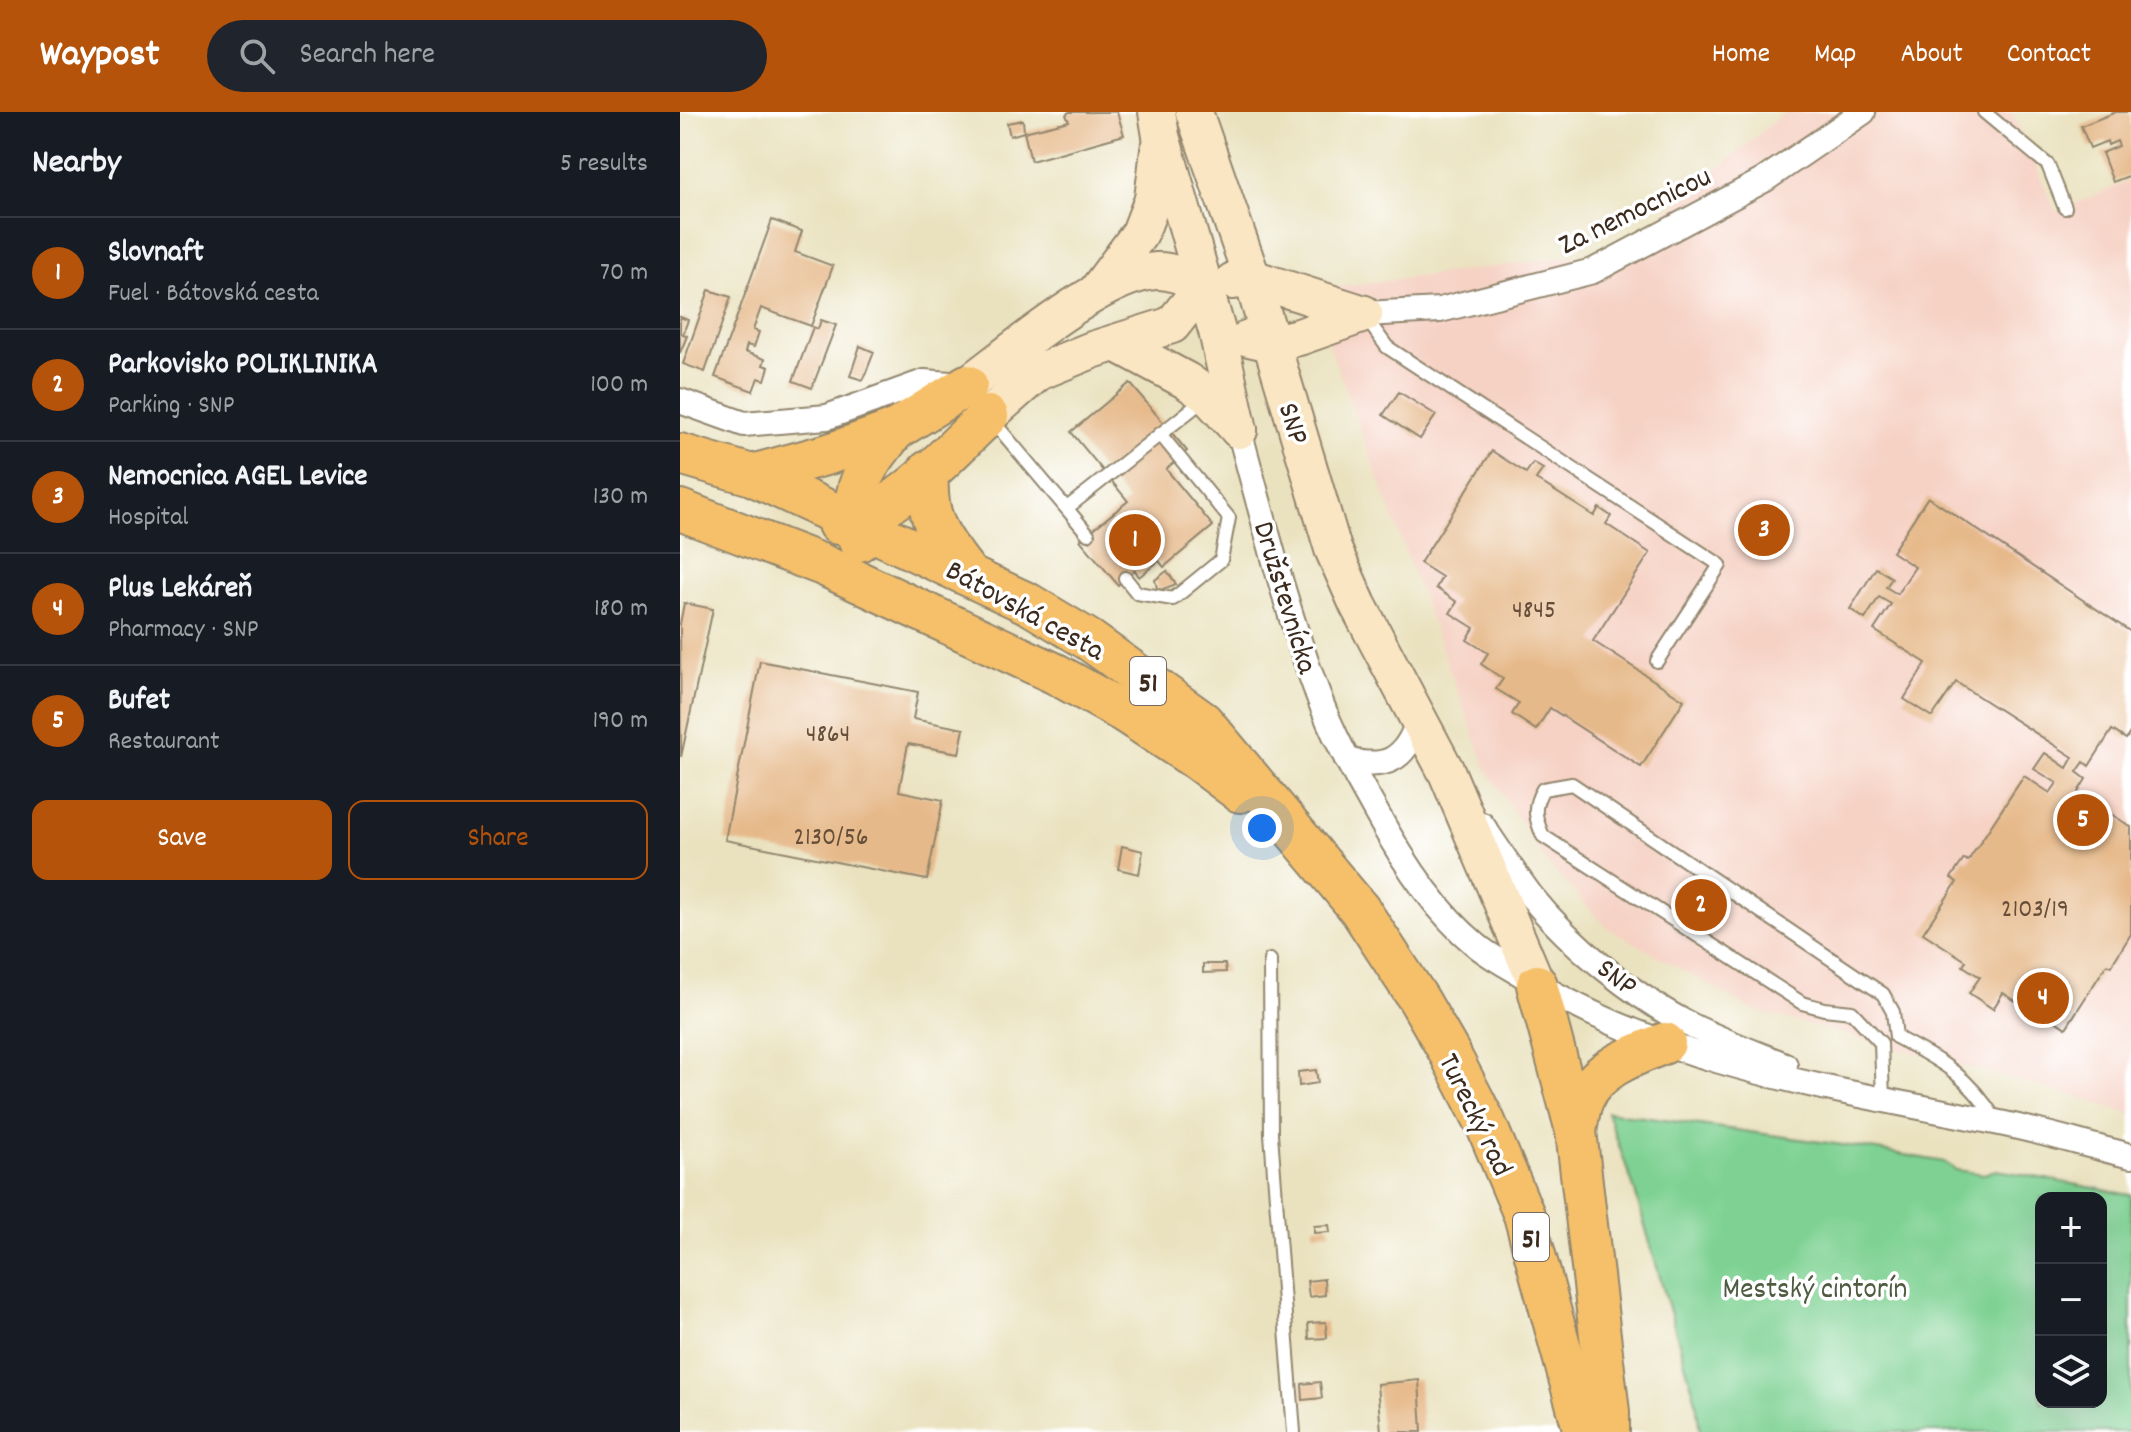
<!DOCTYPE html>
<html lang="en">
<head>
<meta charset="utf-8">
<style>
	:root { --surface:#171b24; --page:#20242c; --text:#f1f3f6; --muted:#9ea1a6; --line:#363941; --accent:#b45309 }
	body { margin:0; font-family:Dekko,sans-serif; background:var(--page); color:var(--text) }
	.controls { position:absolute; right:24px; bottom:24px; display:grid; overflow:hidden; border-radius:16px; box-shadow:0 8px 32px #0002 }
	.controls button { width:72px; height:72px; display:grid; place-items:center; padding:0; border:0; border-bottom:2px solid var(--line); background:var(--surface); color:var(--text); font:40px sans-serif }
	.you { position:absolute; left:582px; top:716px; width:28px; height:28px; margin:-20px; border:6px solid #fff; border-radius:50%; background:#1a73e8; box-shadow:0 0 0 12px #1a73e833 }
	.badge { display:grid; place-items:center; width:52px; height:52px; border-radius:50%; background:var(--accent); color:#fff; font-size:26px; font-weight:700 }
	.pin { position:absolute; translate:-50% -50%; border:4px solid #fff; box-shadow:0 2px 8px #0006 }
	.list { margin:0; padding:0; list-style:none }
	h2 { display:flex; justify-content:space-between; align-items:center; height:104px; margin:0; padding:0 32px; font-size:34px }
	h2 small { font-size:26px; font-weight:400; color:var(--muted) }
	.list li { display:grid; grid-template-columns:52px 1fr auto; gap:24px; align-items:center; box-sizing:border-box; height:112px; padding:0 32px; border-top:2px solid var(--line) }
	.list b { display:block; font-size:30px; white-space:nowrap }
	.list p { margin:0; font-size:26px; white-space:nowrap; color:var(--muted) }
	.list em { font-size:26px; font-style:normal; color:var(--muted) }
	.actions { display:flex; gap:16px; padding:24px 32px }
	.actions a { flex:1; padding:18px 0; border:2px solid var(--accent); border-radius:16px; text-align:center; font-size:28px; color:var(--accent) }
	.actions .main { background:var(--accent); color:#fff }
	.icon { flex:none; width:44px; height:44px; fill:none; stroke:currentColor; stroke-width:2; stroke-linecap:round; stroke-linejoin:round }
	.map { position:relative; flex:none; width:1451px; height:1320px; overflow:hidden }
	header { display:flex; align-items:center; gap:48px; box-sizing:border-box; height:112px; padding:0 40px; background:var(--accent); color:#fff }
	header strong { font-size:38px }
	nav { display:flex; gap:44px; margin-inline-start:auto; font-size:28px }
	.search { width:560px; height:72px; background:var(--page); display:flex; align-items:center; gap:20px; box-sizing:border-box; padding:0 28px; border-radius:44px; color:var(--muted); font-size:30px }
	main { display:flex }
	aside { flex:1; background:var(--surface) }
	.map>svg:first-child { display:block }
	.built { fill:#f6d2c4 }
	.green { fill:#7ed193; stroke:#5c7e58; stroke-width:2; fill-rule:evenodd }
	.building { fill:#e6b98a }
	.lines { fill:none; stroke-linecap:round; stroke-linejoin:round }
	.service-casing { stroke:#92866e; stroke-width:16 }
	.minor-casing { stroke:#92866e; stroke-width:28 }
	.secondary-casing { stroke:#92866e; stroke-width:40 }
	.primary-casing { stroke:#92866e; stroke-width:44 }
	.service { stroke:#fff; stroke-width:12 }
	.minor { stroke:#fff; stroke-width:24 }
	.secondary { stroke:#fbe6c4; stroke-width:36 }
	.primary { stroke:#f6c06b; stroke-width:40 }
	.labels { text-anchor:middle; stroke-width:7; stroke-linejoin:round; paint-order:stroke }
	.number-label { font-size:26px; fill:#664e39 }
	.shield { fill:#fff; stroke:#766a62; stroke-width:2 }
	.shield-label { font-size:28px; font-weight:bold; fill:#3b2a1e }
	.street-label { font-size:30px; fill:#3b2a1e; stroke:#fff }
	.park-label { font-size:30px; fill:#4f5c41; stroke:#fff }
</style>
</head>
<body>
<header>
<strong>Waypost</strong>
<div class="search"><svg class="icon" aria-label="search" viewBox="0 0 24 24"><circle cx="10" cy="10" r="6"/><path d="M15 15l6 6"/></svg>Search here</div>
<nav><a>Home</a><a>Map</a><a>About</a><a>Contact</a></nav>
</header>
<main>
<aside>
<h2>Nearby<small>5 results</small></h2>
<ul class="list">
<li><span class="badge">1</span><div><b>Slovnaft</b><p>Fuel · Bátovská cesta</p></div><em>70 m</em></li>
<li><span class="badge">2</span><div><b>Parkovisko POLIKLINIKA</b><p>Parking · SNP</p></div><em>100 m</em></li>
<li><span class="badge">3</span><div><b>Nemocnica AGEL Levice</b><p>Hospital</p></div><em>130 m</em></li>
<li><span class="badge">4</span><div><b>Plus Lekáreň</b><p>Pharmacy · SNP</p></div><em>180 m</em></li>
<li><span class="badge">5</span><div><b>Bufet</b><p>Restaurant</p></div><em>190 m</em></li>
</ul>
<div class="actions"><a class="main">Save</a><a>Share</a></div>
</aside>
<div class="map">
<svg width="1451" height="1320" viewBox="0 0 1451 1320">
	<rect width="100%" height="100%" fill="#fff"/>
	<filter id="ink" filterUnits="userSpaceOnUse"><feTurbulence type="fractalNoise" baseFrequency=".0125" numOctaves="2"/><feDisplacementMap in="SourceGraphic" scale="16" xChannelSelector="R" yChannelSelector="G"/><feConvolveMatrix kernelMatrix="1 2 1 2 8 2 1 2 1" color-interpolation-filters="sRGB"/></filter>
	<filter id="wash" filterUnits="userSpaceOnUse"><feTurbulence type="fractalNoise" baseFrequency=".006" numOctaves="4" result="noise"/><feDisplacementMap in="SourceGraphic" scale="32" xChannelSelector="R" yChannelSelector="G"/><feGaussianBlur stdDeviation="1.8" result="paint"/><feColorMatrix in="noise" values="0 0 0 0 0 0 0 0 0 0 0 0 0 0 0 0 0 1.4 0 .05"/><feComposite in="paint" operator="in"/></filter>
	<g filter="url(#wash)">
		<rect width="100%" height="100%" fill="#eae2bf"/>
		<polygon class="built" points="1105,0 1332,0 1376,100 1451,68 1451,1002 1400,985 1073,898 926,815 865,748 806,656 629,179 942,138"/>
		<path class="green" d="M927,1000L1191,1037L1264,1050L1276,1058L1304,1062L1316,1058L1329,1060L1451,1083V1320H1020L1016,1289L954,1076ZM1361,1086H1421V1290H1361Z"/>
		<g id="blocks">
			<g class="building">
				<polygon points="389,0 437,0 444,23 351,49 344,20 389,9 386,3"/>
				<polygon points="1436,0 1451,0 1451,63 1433,70 1422,41 1439,34 1437,29 1428,33 1427,29 1410,36 1401,14"/>
				<polygon points="343,8 344,20 330,24 327,11"/>
				<polygon points="92,108 122,119 115,140 153,154 131,214 81,196 73,218 79,220 74,235 67,233 65,240 85,247 83,253 89,255 85,268 78,266 73,279 35,265"/>
				<polygon points="29,178 51,185 25,260 3,252"/>
				<polygon points="0,205 8,208 3,222 7,224 0,241"/>
				<polygon points="141,208 156,213 132,276 113,269 133,215 138,217"/>
				<polygon points="180,234 194,240 183,268 170,264"/>
				<polygon points="450,271 507,339 486,357 533,414 484,455 479,449 459,465 455,458 438,473 400,428 448,389 391,320"/>
				<polygon points="719,280 756,303 740,327 703,303"/>
				<polygon points="812,339 846,361 853,351 863,357 856,367 914,404 919,396 931,404 926,412 970,441 913,529 1004,588 961,655 870,596 856,618 832,602 839,591 816,577 823,567 801,552 808,541 787,528 794,516 770,501 777,490 756,476 762,465 740,451"/>
				<polygon points="1248,385 1451,520 1451,619 1446,627 1432,618 1409,654 1404,650 1397,660 1406,667 1398,680 1451,715 1451,822 1431,854 1427,852 1386,916 1343,888 1340,892 1323,881 1313,897 1289,881 1300,865 1283,854 1286,849 1243,821 1277,770 1271,766 1284,747 1288,749 1344,664 1370,681 1377,671 1354,657 1365,641 1387,656 1393,645 1276,570 1252,605 1224,587 1246,551 1194,518 1211,492 1199,485 1185,507 1170,497 1196,456 1212,466 1206,475 1217,482 1235,455 1212,440"/>
				<polygon points="487,459 496,472 481,478 477,476 475,468"/>
				<polygon points="4,491 33,497 1,645 0,512"/>
				<polygon points="80,549 238,580 233,607 284,617 279,641 228,632 219,679 263,688 247,768 45,728"/>
				<polygon points="442,734 463,739 459,762 438,757"/>
				<polygon points="523,852 545,852 546,860 523,861"/>
				<polygon points="636,958 638,971 619,974 618,960"/>
				<polygon points="649,1113 650,1120 634,1121 634,1114"/>
				<polygon points="644,1167 645,1183 629,1185 627,1169"/>
				<polygon points="646,1210 647,1226 629,1227 628,1211"/>
				<polygon points="739,1268 742,1320 701,1320 697,1272"/>
				<polygon points="640,1270 642,1286 623,1288 622,1272"/>
			</g>
		</g>
	</g>
	<g filter="url(#ink)">
		<use href="#blocks" fill-opacity="0" stroke="#92866e" stroke-width="2"/>
		<g class="lines">
			<g class="service-casing">
				<g id="service">
					<polyline points="1304,0 1368,53 1385,96"/>
					<polyline points="686,206 707,235 1040,453 977,549"/>
					<polyline points="312,308 408,422"/>
					<polyline points="387,396 526,286"/>
					<polyline points="445,466 457,481 493,487 541,448 549,406 480,322"/>
					<polyline points="590,848 591,1022 614,1320"/>
					<path d="M1216,925C1264,951 1285,961 1316,1008"/>
					<path d="M1203,988L1201,931L1172,900L1144,897L1122,891L863,724C855,706 852,695 863,677L892,672L1203,882L1213,900L1216,925"/>
				</g>
			</g>
			<g class="minor-casing">
				<g id="minor">
					<polyline points="684,202 760,198 913,159 1084,68 1183,0"/>
					<polyline points="0,289 64,312 147,305 244,270 284,273"/>
					<path d="M559,318C583,405 605,495 637,580C652,622 674,661 696,700C721,746 754,798 795,832C807,843 824,851 838,860C979,952 1153,977 1315,1010C1361,1019 1406,1033 1451,1044"/>
					<path d="M667,648C706,658 725,648 738,610"/>
					<path d="M802,713C818,737 834,761 851,784C891,834 957,887 1014,915C1044,929 1075,941 1105,953"/>
				</g>
			</g>
			<g class="secondary-casing">
				<g id="secondary">
					<polyline points="477,0 481,24 537,219 559,318"/>
					<polyline points="514,0 572,166 653,437 678,493 767,661 857,873"/>
					<polyline points="553,169 572,166 684,202"/>
					<polyline points="417,179 460,121 473,87 479,38"/>
					<polyline points="569,226 591,231 619,225 684,202"/>
					<polyline points="438,232 507,269 528,284 559,318"/>
					<path d="M287,273C332,240 422,162 476,159C493,158 509,167 523,174"/>
					<polyline points="308,304 358,260 412,238 492,213 523,174"/>
				</g>
			</g>
			<g class="primary-casing">
				<g id="primary">
					<polyline points="0,342 72,363 349,492 409,528 523,610 680,798 739,888 769,940 805,1010 844,1103 904,1320"/>
					<path d="M248,359C245,407 258,423 286,460"/>
					<polyline points="72,363 149,342 215,318 287,273"/>
					<polyline points="0,398 143,453 376,562 444,600 516,647 560,680"/>
					<path d="M158,412C219,401 264,344 308,304"/>
					<path d="M179,429C166,379 185,356 215,318"/>
					<polyline points="857,873 896,1019 929,1300 929,1320"/>
					<path d="M896,1019C898,1009 899,998 903,988C916,956 955,943 985,931"/>
				</g>
			</g>
			<use href="#service" class="service"/>
			<use href="#minor" class="minor"/>
			<use href="#secondary" class="secondary"/>
			<use href="#primary" class="primary"/>
		</g>
	</g>
	<g class="labels">
		<g class="number-label">
			<text x="854" y="505">4845</text>
			<text x="148" y="629">4864</text>
			<text x="151" y="732">2130/56</text>
			<text x="1355" y="804">2103/19</text>
		</g>
		<g class="shield">
			<rect x="450" y="545" width="36" height="48" rx="6"/>
			<rect x="833" y="1101" width="36" height="48" rx="6"/>
		</g>
		<g class="shield-label">
			<text x="468" y="579">51</text>
			<text x="851" y="1135">51</text>
		</g>
		<g class="street-label">
			<text transform="translate(954 97) rotate(-26)" y="10">Za nemocnicou</text>
			<text transform="translate(615 311) rotate(73)" y="10">SNP</text>
			<text transform="translate(607 485) rotate(73)" y="10">Družstevnícka</text>
			<text transform="translate(346 497) rotate(29)" y="10">Bátovská cesta</text>
			<text transform="translate(938 864) rotate(38)" y="10">SNP</text>
			<text transform="translate(797 1002) rotate(64)" y="10">Turecký rad</text>
		</g>
		<g class="park-label">
			<text x="1135" y="1185">Mestský cintorín</text>
		</g>
	</g>
</svg>
<div class="controls">
<button>+</button>
<button>−</button>
<button><svg class="icon" aria-label="layers" viewBox="0 0 24 24"><path d="M12 4l9 5-9 5-9-5zM3 14l9 5 9-5"/></svg></button>
</div>
<div class="you"></div>
<div class="pin badge" style="left:455px;top:428px">1</div>
<div class="pin badge" style="left:1021px;top:793px">2</div>
<div class="pin badge" style="left:1084px;top:418px">3</div>
<div class="pin badge" style="left:1363px;top:886px">4</div>
<div class="pin badge" style="left:1403px;top:708px">5</div>
</div>
</main>
</body>
</html>
